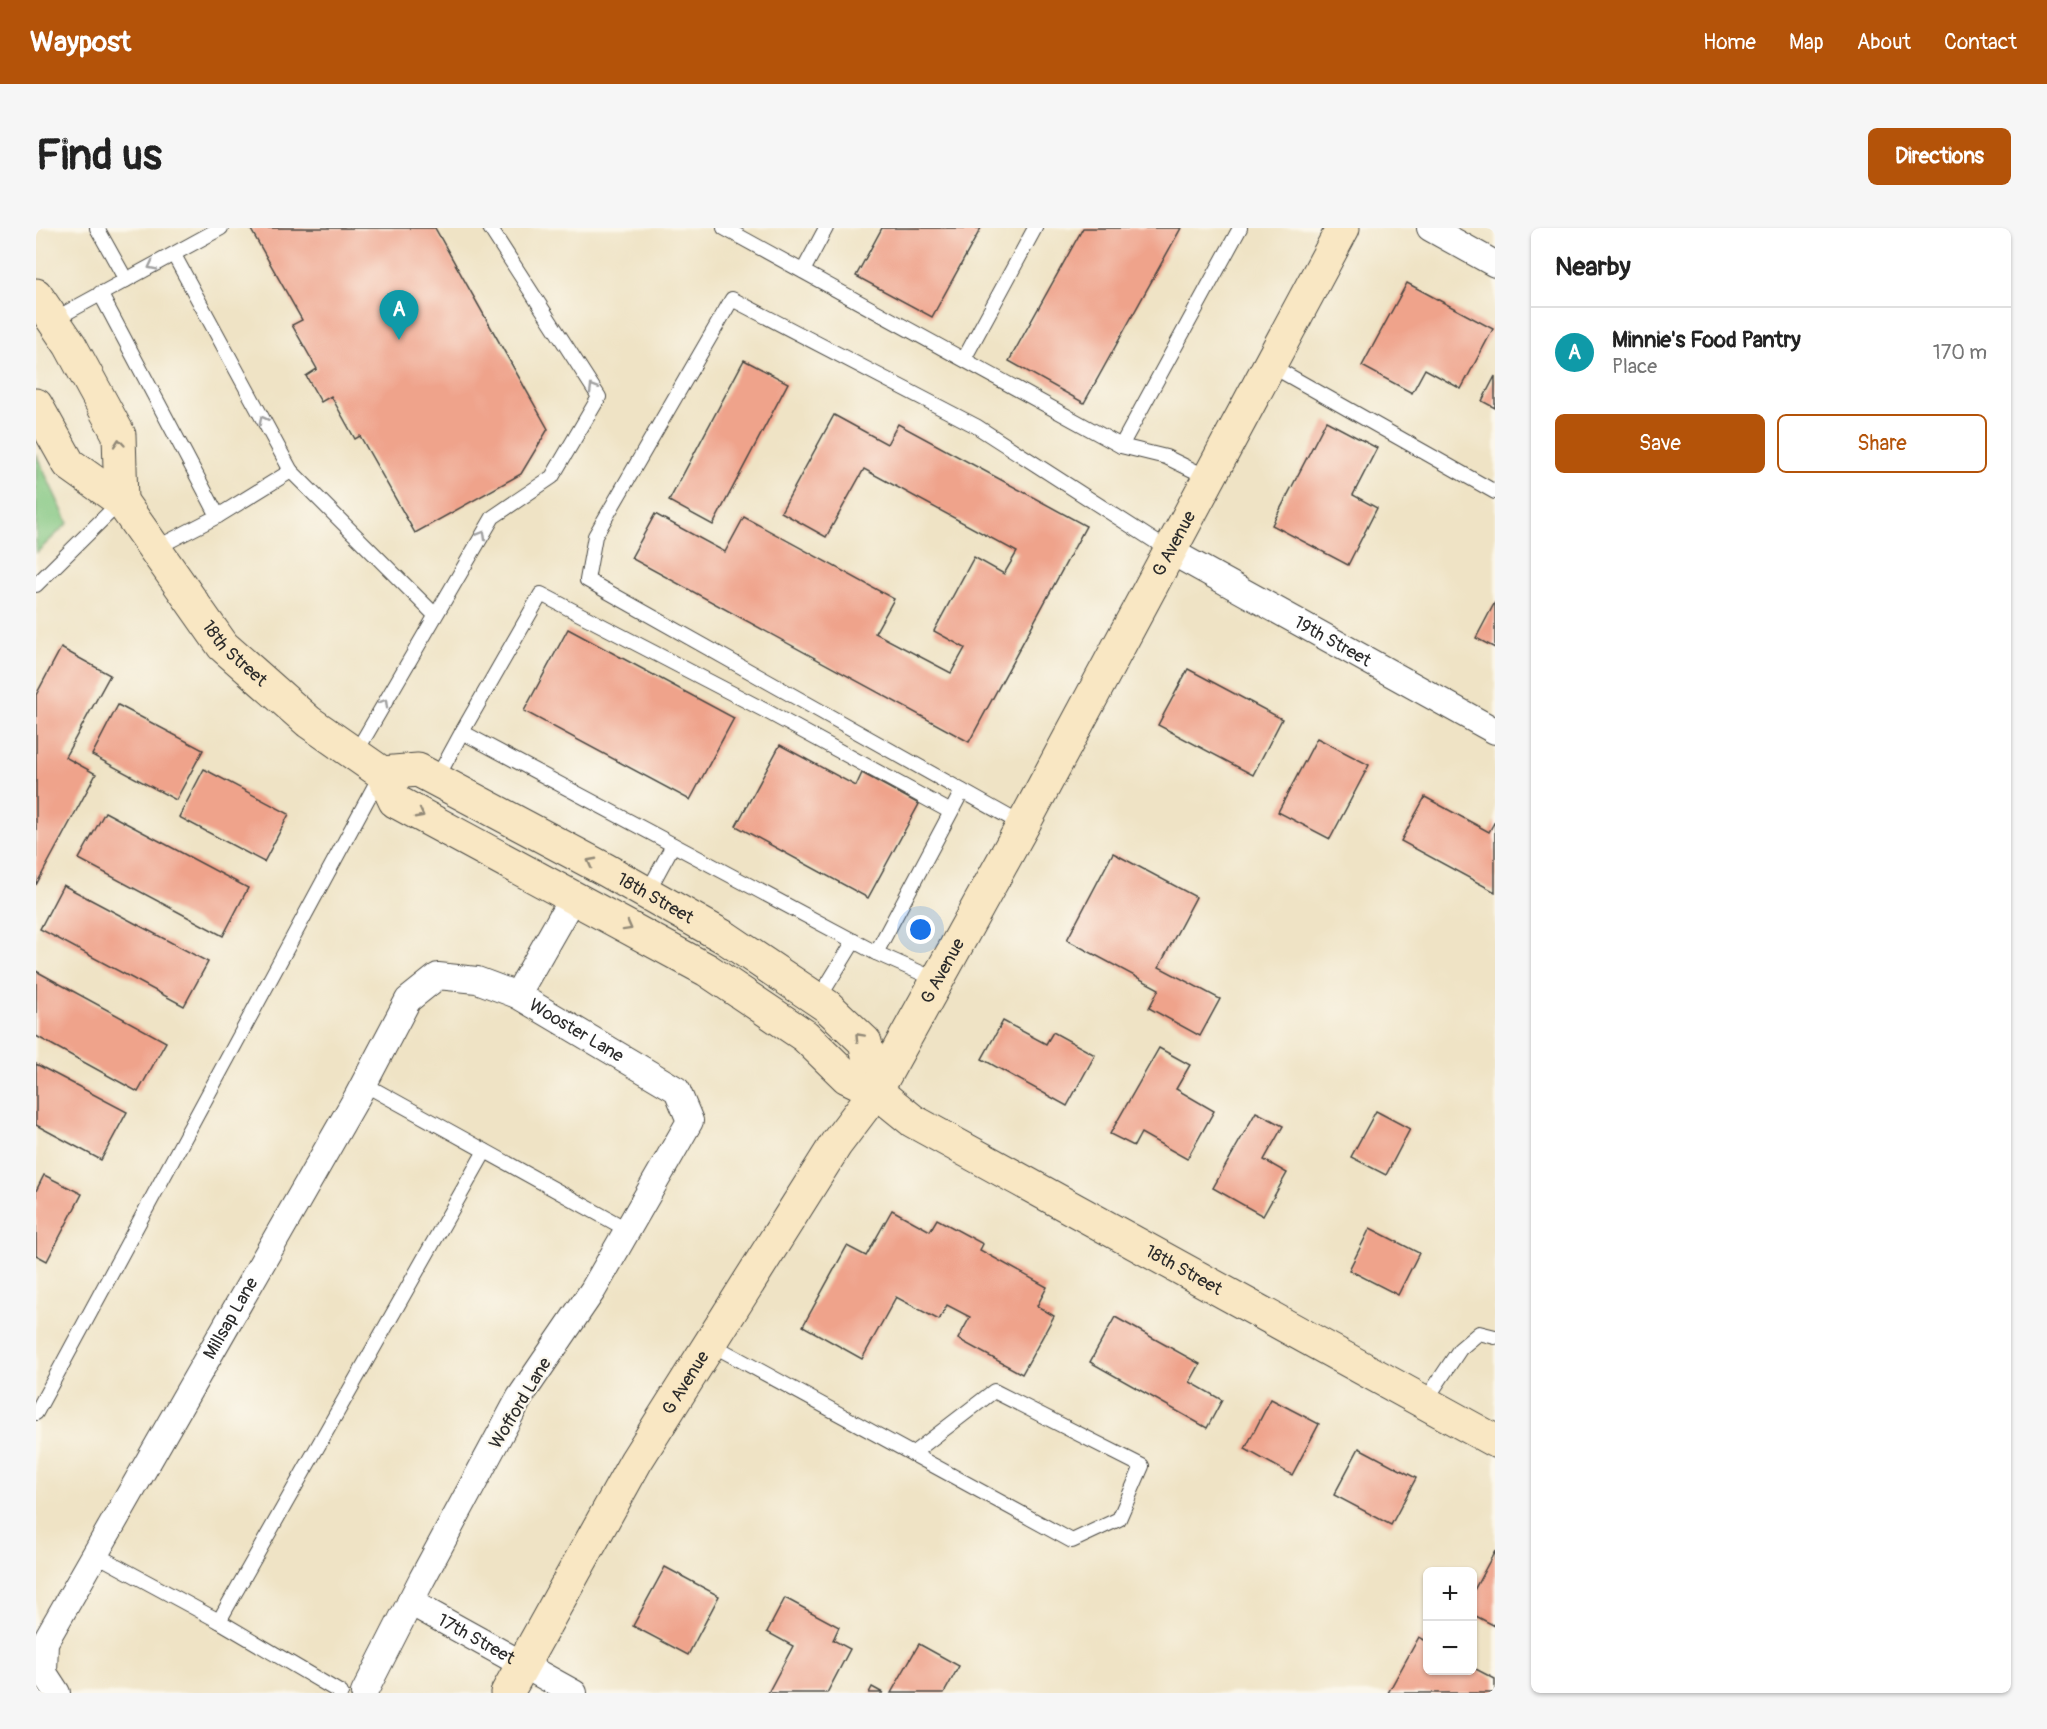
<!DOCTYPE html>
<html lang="en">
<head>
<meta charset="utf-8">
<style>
	:root { --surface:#fff; --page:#f6f6f6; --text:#222; --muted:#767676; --line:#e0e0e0; --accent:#b45309 }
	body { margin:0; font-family:Pangolin,sans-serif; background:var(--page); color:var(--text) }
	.controls { position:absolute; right:18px; bottom:18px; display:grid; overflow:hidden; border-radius:9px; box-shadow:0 2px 4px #0004 }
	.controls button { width:54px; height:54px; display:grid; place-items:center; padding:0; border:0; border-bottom:2px solid var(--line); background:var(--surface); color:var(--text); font:30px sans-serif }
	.you { position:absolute; left:885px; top:702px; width:21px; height:21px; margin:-15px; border:4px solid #fff; border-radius:50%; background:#1a73e8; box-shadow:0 0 0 9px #1a73e833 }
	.badge { display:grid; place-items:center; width:39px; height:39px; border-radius:50%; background:var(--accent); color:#fff; font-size:20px; font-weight:700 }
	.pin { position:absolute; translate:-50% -50px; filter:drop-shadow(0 2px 3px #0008) }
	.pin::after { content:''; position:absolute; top:32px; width:21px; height:18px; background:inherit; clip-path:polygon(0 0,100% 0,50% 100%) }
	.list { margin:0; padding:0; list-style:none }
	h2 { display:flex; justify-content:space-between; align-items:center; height:78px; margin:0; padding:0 24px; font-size:26px }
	h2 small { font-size:20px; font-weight:400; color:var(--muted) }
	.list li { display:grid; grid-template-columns:39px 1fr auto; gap:18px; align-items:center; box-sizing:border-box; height:90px; padding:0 24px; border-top:2px solid var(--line) }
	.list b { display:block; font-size:22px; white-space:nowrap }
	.list p { margin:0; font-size:20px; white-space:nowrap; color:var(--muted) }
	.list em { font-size:20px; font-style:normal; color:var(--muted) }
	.actions { display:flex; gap:12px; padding:18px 24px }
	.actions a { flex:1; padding:14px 0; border:2px solid var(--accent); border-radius:9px; text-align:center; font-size:21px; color:var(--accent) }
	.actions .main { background:var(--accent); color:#fff }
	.map { position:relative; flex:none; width:1459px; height:1465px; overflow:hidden; border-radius:9px }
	header { display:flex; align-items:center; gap:36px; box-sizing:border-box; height:84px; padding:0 30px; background:var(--accent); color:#fff }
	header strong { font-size:28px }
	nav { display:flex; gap:33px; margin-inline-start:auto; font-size:21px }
	.intro { display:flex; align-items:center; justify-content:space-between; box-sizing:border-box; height:144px; padding:0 36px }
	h1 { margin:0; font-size:42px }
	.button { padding:15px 27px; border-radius:9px; background:var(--accent); color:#fff; font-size:21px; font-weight:700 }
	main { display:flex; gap:36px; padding:0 36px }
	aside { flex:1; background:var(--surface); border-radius:9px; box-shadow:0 2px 4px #0004 }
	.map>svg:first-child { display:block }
	.green { fill:#82c680; stroke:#567856; stroke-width:1.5 }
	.building { fill:#efa38b }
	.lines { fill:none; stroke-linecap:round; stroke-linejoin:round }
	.lane-casing { stroke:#484742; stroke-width:16 }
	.street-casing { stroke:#484742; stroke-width:28 }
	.secondary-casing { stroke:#484742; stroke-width:35 }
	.lane { stroke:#fff; stroke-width:14 }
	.street { stroke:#fff; stroke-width:26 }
	.secondary { stroke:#f9e7c3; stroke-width:33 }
	.oneway { stroke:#a0a0a0 }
	.oneway2 { stroke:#928977 }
	.labels { text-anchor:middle; stroke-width:4.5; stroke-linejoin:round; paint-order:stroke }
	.street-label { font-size:18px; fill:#2b2b2b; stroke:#fbf7ec }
</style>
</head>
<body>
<header>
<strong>Waypost</strong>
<nav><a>Home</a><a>Map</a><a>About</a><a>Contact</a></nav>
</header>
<div class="intro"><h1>Find us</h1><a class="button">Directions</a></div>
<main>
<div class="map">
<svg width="1459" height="1465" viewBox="0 0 1459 1465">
	<rect width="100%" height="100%" fill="#fbf7ec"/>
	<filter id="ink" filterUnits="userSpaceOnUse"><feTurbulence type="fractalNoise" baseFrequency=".0167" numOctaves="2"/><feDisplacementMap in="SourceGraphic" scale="12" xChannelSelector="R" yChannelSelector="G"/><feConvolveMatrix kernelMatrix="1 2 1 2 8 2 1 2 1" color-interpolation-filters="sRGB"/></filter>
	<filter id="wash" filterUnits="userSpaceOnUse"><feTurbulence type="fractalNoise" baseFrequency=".008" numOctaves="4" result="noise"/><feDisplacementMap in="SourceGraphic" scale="24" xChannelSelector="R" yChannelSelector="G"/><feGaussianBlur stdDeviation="1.35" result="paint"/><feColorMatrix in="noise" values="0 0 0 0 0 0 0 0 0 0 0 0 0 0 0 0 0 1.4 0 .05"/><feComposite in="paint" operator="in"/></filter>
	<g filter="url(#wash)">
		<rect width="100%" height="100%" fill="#efe3c5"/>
		<polygon class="green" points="0,226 32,295 0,325"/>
		<g id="blocks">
			<g class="building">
				<polygon points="214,0 399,0 512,201 485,246 379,305 324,208 319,211 295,168 285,174 270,148 281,141 256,97 266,92"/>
				<polygon points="846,0 945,0 896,89 820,48"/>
				<polygon points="1047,0 1145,0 1048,175 973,133"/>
				<polygon points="1371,55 1457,101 1425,161 1389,141 1376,165 1326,138"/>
				<polygon points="708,132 752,155 677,297 633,273"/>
				<polygon points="1459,148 1459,180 1446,173"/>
				<polygon points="798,187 851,216 862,196 1050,298 933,514 595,330 619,286 689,324 708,289 858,371 839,405 915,445 929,420 898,403 938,329 968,346 981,324 828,241 790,309 745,284"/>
				<polygon points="1290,193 1341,220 1317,267 1341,280 1312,337 1236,297"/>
				<polygon points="1459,374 1459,420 1440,410"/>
				<polygon points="532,401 698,490 654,572 488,483"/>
				<polygon points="25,420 74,447 29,529 60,546 0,657 0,467"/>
				<polygon points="1152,441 1246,491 1217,547 1122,497"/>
				<polygon points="82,477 167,522 140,572 56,527"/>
				<polygon points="1281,510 1333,537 1294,611 1242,584"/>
				<polygon points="744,517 820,558 826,545 883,576 832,670 700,598"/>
				<polygon points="168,541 253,586 228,634 143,589"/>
				<polygon points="1389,569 1453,604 1459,593 1459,664 1365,613"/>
				<polygon points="69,584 212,660 187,708 43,631"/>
				<polygon points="1077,625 1160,669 1123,739 1184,771 1164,808 1113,780 1123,761 1031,712"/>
				<polygon points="27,657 172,734 148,778 4,701"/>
				<polygon points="0,743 130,814 102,864 0,808"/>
				<polygon points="967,793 1010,816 1017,804 1059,827 1031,878 946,831"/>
				<polygon points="1123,820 1154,837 1140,861 1178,883 1151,931 1105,905 1098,918 1074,906"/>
				<polygon points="0,836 91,884 65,932 0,897"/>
				<polygon points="1340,883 1374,901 1350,947 1315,929"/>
				<polygon points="1220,884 1247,898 1228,932 1251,945 1227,988 1177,960"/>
				<polygon points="8,947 46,966 11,1033 0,1027 0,963"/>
				<polygon points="856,982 894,1003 901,991 947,1016 944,1022 1011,1059 1001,1078 1018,1088 986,1146 922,1111 934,1089 911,1077 903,1092 860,1069 826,1131 767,1098 811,1018 830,1028"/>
				<polygon points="1334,1000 1383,1025 1362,1067 1313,1042"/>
				<polygon points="1079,1089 1164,1136 1154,1154 1186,1172 1171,1200 1054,1134"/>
				<polygon points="1235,1171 1283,1196 1256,1247 1209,1221"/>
				<polygon points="1323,1220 1380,1250 1355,1297 1298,1267"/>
				<polygon points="1459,1323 1459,1398 1436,1386 1436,1366"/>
				<polygon points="629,1339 683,1368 652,1427 597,1398"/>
				<polygon points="749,1370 803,1399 797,1412 814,1421 791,1465 732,1465 757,1418 731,1404"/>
				<polygon points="1383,1409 1392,1414 1392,1442 1436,1442 1436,1439 1459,1451 1459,1465 1352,1465"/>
				<polygon points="883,1416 923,1438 908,1465 855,1465"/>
				<polygon points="836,1459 847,1465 833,1465"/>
			</g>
		</g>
	</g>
	<g filter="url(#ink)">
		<use href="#blocks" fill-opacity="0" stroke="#484742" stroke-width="1.5"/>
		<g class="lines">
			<g class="lane-casing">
				<g id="lane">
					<polyline points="61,0 90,52"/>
					<polyline points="688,0 1085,218 1130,229 1173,250"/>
					<polyline points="138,27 255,243"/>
					<polyline points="767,43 790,0"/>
					<polyline points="64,65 182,288"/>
					<polyline points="17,92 185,0"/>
					<polyline points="928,131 999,0"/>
					<polyline points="1234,137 1459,264"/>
					<polyline points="1085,218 1204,0"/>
					<polyline points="118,321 182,288 255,243 399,387"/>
					<polyline points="0,357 85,273"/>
					<polyline points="319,526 457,289 516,249 563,169 454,0"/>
					<polyline points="400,552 426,504"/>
					<polyline points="915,584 730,483 505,366 426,504 840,725 915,584 926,563"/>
					<polyline points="987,597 551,352 559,308 696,71 940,198 1134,323"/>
					<polyline points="611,665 637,617"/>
					<polyline points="840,725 901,752"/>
					<polyline points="782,772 818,713"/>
					<polyline points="328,856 592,1002"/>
					<polyline points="673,1115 1036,1313 1083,1291 1106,1238 958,1163 876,1226"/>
					<polyline points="1388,1175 1424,1121 1443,1105 1459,1109"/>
					<polyline points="0,1185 344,548"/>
					<polyline points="59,1326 183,1393 449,923"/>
					<polyline points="183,1393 305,1465"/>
				</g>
			</g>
			<g class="street-casing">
				<g id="street">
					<polyline points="1394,0 1459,36"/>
					<path id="s1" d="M1134,323L1459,503"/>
					<polyline points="481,767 537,669"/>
					<path id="s2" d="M374,1374L538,1465"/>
					<path id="s3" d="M21,1465L8,1445L9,1414L321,869L372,772L402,748L441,752L481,767L641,862L654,893L557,1062L484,1169L386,1351L328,1465"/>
				</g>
			</g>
			<g class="secondary-casing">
				<g id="secondary">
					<polyline points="0,67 34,117 83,207 85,273"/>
					<path id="s4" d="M0,177L33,236L85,273L187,418L273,494L346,545L359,573L671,742L769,808L811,849L840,863L877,893L1459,1213"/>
					<path id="s5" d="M346,545L382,542L570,642L690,710L791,778L829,814L840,863"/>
					<path id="s6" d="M471,1465L600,1233L800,916L840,863L987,597L1307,0"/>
				</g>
			</g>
			<use href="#lane" class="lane"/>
			<use href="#street" class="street"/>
			<use href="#secondary" class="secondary"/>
		</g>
		<defs><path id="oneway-chevron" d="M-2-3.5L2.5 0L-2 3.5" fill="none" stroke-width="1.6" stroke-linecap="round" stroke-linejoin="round" transform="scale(1.5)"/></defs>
		<g class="oneway">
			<use href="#oneway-chevron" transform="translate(116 38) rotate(153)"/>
			<use href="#oneway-chevron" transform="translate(557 160) rotate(-121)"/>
			<use href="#oneway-chevron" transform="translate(227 192) rotate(-118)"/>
			<use href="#oneway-chevron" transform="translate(446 307) rotate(-60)"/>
			<use href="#oneway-chevron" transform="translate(348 475) rotate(-60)"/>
		</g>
		<g class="oneway2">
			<use href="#oneway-chevron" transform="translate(83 215) rotate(-95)"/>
			<use href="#oneway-chevron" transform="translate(384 586) rotate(28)"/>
			<use href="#oneway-chevron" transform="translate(555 634) rotate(-152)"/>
			<use href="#oneway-chevron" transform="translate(592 699) rotate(29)"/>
			<use href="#oneway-chevron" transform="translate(823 809) rotate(-133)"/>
		</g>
	</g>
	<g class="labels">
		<g class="street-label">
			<text dy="6" stroke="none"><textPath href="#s6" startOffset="1330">G Avenue</textPath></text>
			<text dy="6" stroke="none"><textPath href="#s1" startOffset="186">19th Street</textPath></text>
			<text dy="6" stroke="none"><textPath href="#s4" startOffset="322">18th Street</textPath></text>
			<text dy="6" stroke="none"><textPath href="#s5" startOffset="306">18th Street</textPath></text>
			<text dy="6" stroke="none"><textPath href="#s6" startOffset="844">G Avenue</textPath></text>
			<text dy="6" stroke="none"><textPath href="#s3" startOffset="982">Wooster Lane</textPath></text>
			<text dy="6" stroke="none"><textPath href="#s4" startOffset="1464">18th Street</textPath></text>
			<text dy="6" stroke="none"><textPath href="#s3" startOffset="428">Millsap Lane</textPath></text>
			<text dy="6" stroke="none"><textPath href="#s6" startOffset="358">G Avenue</textPath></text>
			<text transform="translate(484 1175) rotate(-59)" y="6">Wofford Lane</text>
			<text dy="6" stroke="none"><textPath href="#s2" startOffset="76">17th Street</textPath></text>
		</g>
	</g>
</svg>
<div class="controls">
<button>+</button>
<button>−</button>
</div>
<div class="you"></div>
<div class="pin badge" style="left:363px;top:112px;background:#0f9aa8">A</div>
</div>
<aside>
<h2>Nearby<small></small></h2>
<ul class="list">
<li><span class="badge" style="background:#0f9aa8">A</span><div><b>Minnie's Food Pantry</b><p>Place</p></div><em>170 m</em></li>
</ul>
<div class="actions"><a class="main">Save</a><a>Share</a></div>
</aside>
</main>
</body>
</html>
